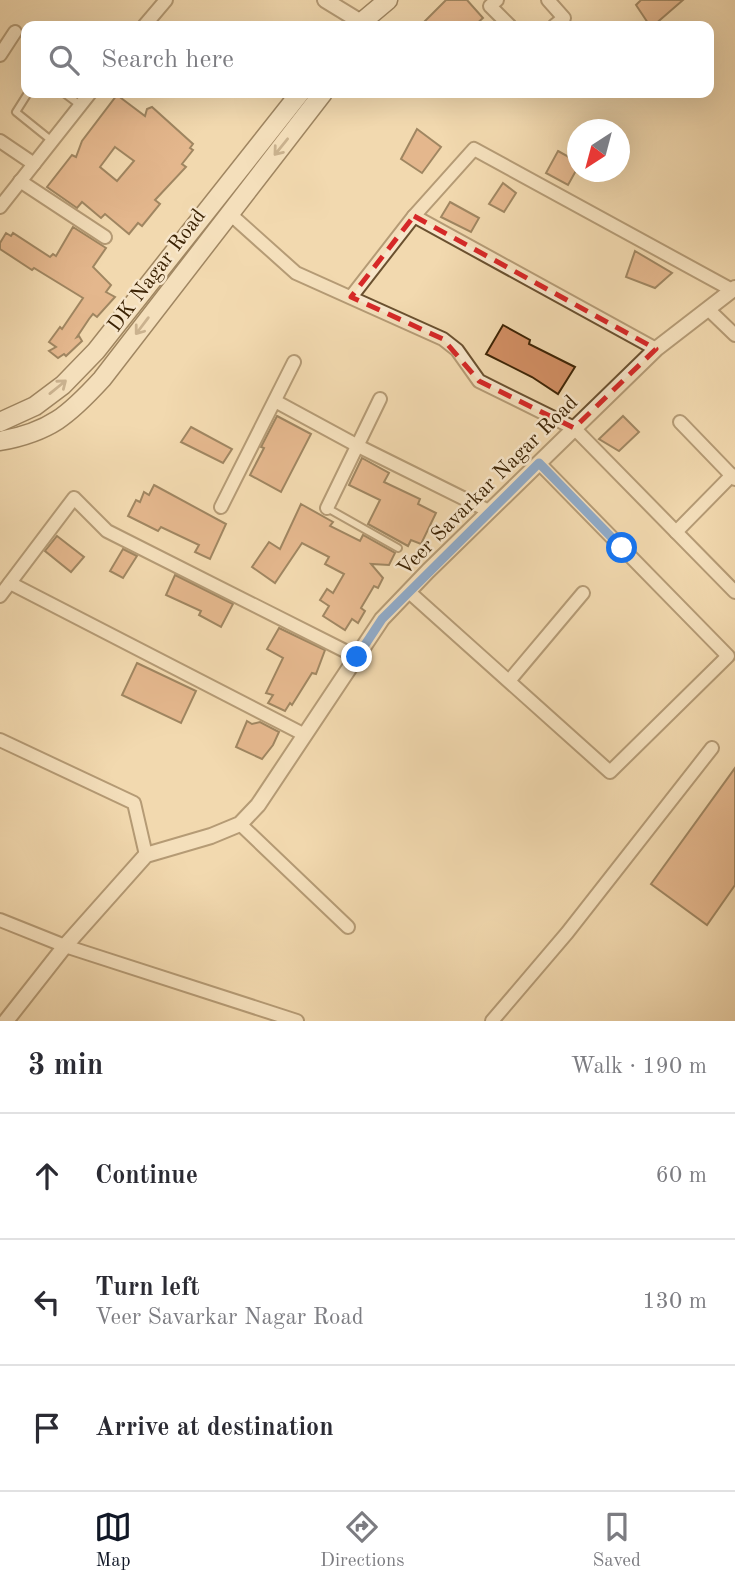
<!DOCTYPE html>
<html lang="en">
<head>
<meta charset="utf-8">
<style>
	:root { --surface:#fff; --page:#f7f7f7; --text:#2b2b33; --muted:#7c7c81; --line:#e1e1e2; --accent:#111827 }
	body { margin:0; font-family:"Old Standard TT",serif; background:var(--page); color:var(--text) }
	.compass { position:absolute; left:567px; top:119px; width:63px; height:63px; border-radius:50%; background:var(--surface); box-shadow:0 7px 28px #0002; rotate:216deg }
	.stop { position:absolute; width:21px; height:21px; margin:-16px; border:5px solid #1a73e8; border-radius:50%; background:#fff }
	.stop.end { background:#1a73e8; border-color:#fff; box-shadow:0 2px 7px #0008 }
	.list { margin:0; padding:0; list-style:none }
	h2 { display:flex; justify-content:space-between; align-items:center; height:91px; margin:0; padding:0 28px; font-size:30px }
	h2 small { font-size:23px; font-weight:400; color:var(--muted) }
	.list li { display:grid; grid-template-columns:46px 1fr auto; gap:21px; align-items:center; box-sizing:border-box; height:126px; padding:0 28px; border-top:2px solid var(--line) }
	.list b { display:block; font-size:26px; white-space:nowrap }
	.list p { margin:0; font-size:23px; white-space:nowrap; color:var(--muted) }
	.list em { font-size:23px; font-style:normal; color:var(--muted) }
	.icon { flex:none; width:38px; height:38px; fill:none; stroke:currentColor; stroke-width:2; stroke-linecap:round; stroke-linejoin:round }
	.map { position:relative; flex:none; width:735px; height:1021px; overflow:hidden }
	.search { position:absolute; background:var(--surface); box-shadow:0 7px 28px #0002; left:21px; right:21px; top:21px; height:77px; display:flex; align-items:center; gap:18px; box-sizing:border-box; padding:0 24px; border-radius:14px; color:var(--muted); font-size:26px }
	.sheet { height:469px; background:var(--surface) }
	nav { display:flex; justify-content:space-around; align-items:center; box-sizing:border-box; height:98px; border-top:2px solid var(--line); background:var(--surface); font-size:19px; color:var(--muted) }
	nav a { display:grid; justify-items:center; gap:4px }
	nav .on { color:var(--accent) }
	.map>svg:first-child { display:block }
	.building { fill:#d38f64; stroke:#3c2304; stroke-width:2; fill-rule:evenodd }
	.lines { fill:none; stroke-linecap:round; stroke-linejoin:round }
	.service-casing { stroke:#6a502f; stroke-width:10 }
	.minor-casing { stroke:#6a502f; stroke-width:16 }
	.tertiary-casing { stroke:#6a502f; stroke-width:18 }
	.secondary-casing { stroke:#3c2304; stroke-width:21 }
	.service { stroke:#f7e6cb; stroke-width:6 }
	.minor { stroke:#f7e6cb; stroke-width:12 }
	.tertiary { stroke:#f7e6cb; stroke-width:14 }
	.secondary { stroke:#f7e6cb; stroke-width:18 }
	.oneway { stroke:#9a8468 }
	.route { stroke:#1a73e8; stroke-width:9 }
	.marked { fill:none; stroke:#d62828; stroke-width:5; stroke-dasharray:14 9; stroke-linejoin:round }
	.labels { text-anchor:middle; stroke-width:5; stroke-linejoin:round; paint-order:stroke }
	.street-label { font-size:21px; fill:#3c2304; stroke:#f7e6cb }
</style>
</head>
<body>
<div class="map">
<svg width="735" height="1021" viewBox="0 0 735 1021">
	<rect width="100%" height="100%" fill="#f2d9af"/>
	<filter id="stains"><feTurbulence type="fractalNoise" baseFrequency=".00286" numOctaves="4"/><feColorMatrix values="0 0 0 0 .2 0 0 0 0 .09 0 0 0 0 .02 0 0 0 .5 -.17"/></filter>
	<radialGradient id="worn" r=".72"><stop offset=".6" stop-color="#630" stop-opacity="0"/><stop offset="1" stop-color="#630" stop-opacity=".3"/></radialGradient>
	<g class="building">
		<polygon points="446,0 467,0 483,18 474,26 420,26"/>
		<polygon points="641,0 683,0 653,26 650,26 636,5"/>
		<path d="M117,95L145,116L147,109L152,107L193,144L190,148L193,150L182,164L186,167L155,200L160,204L142,226L138,223L129,234L105,214L101,218L82,202L77,208L47,187L72,155L76,157L82,141ZM115,147L134,161L117,181L100,167Z"/>
		<polygon points="417,129 441,147 422,173 401,159"/>
		<polygon points="558,151 578,162 578,167 568,185 546,173"/>
		<polygon points="503,183 516,193 504,212 489,204"/>
		<polygon points="450,202 479,218 471,232 441,217"/>
		<polygon points="73,227 106,248 93,267 111,285 106,292 115,297 97,317 93,314 89,319 77,337 79,336 82,341 66,356 64,354 58,358 49,351 56,347 49,342 60,327 62,329 83,298 34,268 32,270 0,249 0,243 6,233 11,236 13,233 50,257 53,254 56,256"/>
		<polygon points="635,251 672,273 655,288 626,277"/>
		<polygon points="503,325 530,340 529,344 575,367 558,394 532,377 486,354"/>
		<polygon points="277,416 311,434 281,492 250,475 264,448 261,447"/>
		<polygon points="623,416 639,432 619,451 599,439"/>
		<polygon points="191,427 232,449 223,463 181,442"/>
		<polygon points="362,458 389,473 384,482 420,499 418,504 436,513 421,544 411,540 408,546 368,524 380,500 349,485"/>
		<polygon points="154,485 226,524 210,559 195,552 199,545 161,527 158,531 128,516 136,500 140,502 144,492 149,495"/>
		<polygon points="301,504 333,522 330,526 360,541 363,535 395,553 389,565 371,564 383,578 378,588 374,586 361,608 365,611 358,623 352,619 345,630 323,616 329,606 320,600 327,589 333,593 344,574 325,564 329,557 302,543 275,583 252,567 269,542 280,549"/>
		<polygon points="57,536 84,557 71,572 45,551"/>
		<polygon points="123,549 137,556 123,578 110,571"/>
		<polygon points="175,575 233,604 221,627 199,615 201,611 166,595"/>
		<polygon points="279,628 325,650 316,674 312,673 292,705 290,703 285,711 268,703 273,695 266,693 283,658 267,649"/>
		<polygon points="137,663 196,691 181,723 122,695"/>
		<polygon points="247,721 252,724 260,722 279,732 273,745 262,759 236,747"/>
		<polygon points="735,768 735,885 707,925 651,884"/>
	</g>
	<g class="lines">
		<g class="service-casing">
			<g id="service">
				<polyline points="28,93 16,112 52,141"/>
				<polyline points="64,93 80,105"/>
				<polyline points="327,508 398,548"/>
			</g>
		</g>
		<g class="minor-casing">
			<g id="minor">
				<polyline points="497,0 490,6 510,26"/>
				<polyline points="548,0 564,18 554,26"/>
				<polyline points="144,26 166,0"/>
				<polyline points="0,55 15,32"/>
				<polyline points="0,141 34,164"/>
				<polyline points="20,181 105,237"/>
				<polyline points="0,207 90,93"/>
				<polyline points="229,213 296,273 443,339 457,350 479,381 574,428 735,592"/>
				<polyline points="351,297 414,216"/>
				<polyline points="708,309 735,335"/>
				<polyline points="656,349 414,216 474,149 732,290"/>
				<polyline points="275,401 358,446 489,511"/>
				<polyline points="680,422 735,479"/>
				<polyline points="221,507 294,362"/>
				<polyline points="327,508 380,399"/>
				<polyline points="676,532 732,475"/>
				<polyline points="10,583 305,735"/>
				<polyline points="408,591 610,772 728,656 539,463"/>
				<polyline points="0,596 74,498 107,531 357,657"/>
				<polyline points="509,681 583,593"/>
				<polyline points="0,740 134,803 146,855"/>
				<polyline points="240,824 348,927"/>
				<polyline points="0,920 65,946 297,1021"/>
				<polyline points="492,1021 567,933 712,748"/>
			</g>
		</g>
		<g class="tertiary-casing">
			<g id="tertiary">
				<polyline points="325,0 361,22"/>
				<polyline points="6,1021 65,946 146,855 211,836 240,824 258,805 382,619 428,571 656,349 735,288"/>
			</g>
		</g>
		<g class="secondary-casing">
			<g id="secondary">
				<polyline points="357,26 388,0"/>
				<polyline points="0,422 35,406 63,385 96,351 300,93"/>
				<path d="M0,441C50,432 69,415 102,379L323,93"/>
			</g>
		</g>
		<use href="#service" class="service"/>
		<use href="#minor" class="minor"/>
		<use href="#tertiary" class="tertiary"/>
		<use href="#secondary" class="secondary"/>
	</g>
	<defs><path id="oneway-shaft" d="M-6 0H5M1.5-3L5.5 0L1.5 3" fill="none" stroke-width="1.6" stroke-linecap="round" stroke-linejoin="round" transform="scale(1.75)"/></defs>
	<g class="oneway">
		<use href="#oneway-shaft" transform="translate(281 147) rotate(129)"/>
		<use href="#oneway-shaft" transform="translate(142 326) rotate(127)"/>
		<use href="#oneway-shaft" transform="translate(58 387) rotate(-39)"/>
	</g>
	<g class="lines">
		<polyline class="route" points="357,657 382,619 539,463 622,548"/>
	</g>
	<path d="M0 0H735V1021H0ZM414,216L656,349L574,428L479,381L443,339L351,297Z" fill="#f2d9af" fill-opacity=".55" fill-rule="evenodd"/>
	<path class="marked" d="M414,216L656,349L574,428L479,381L443,339L351,297Z"/>
	<g class="labels">
		<g class="street-label">
			<text transform="translate(156 270) rotate(-53)" y="7">DK Nagar Road</text>
			<text transform="translate(487 485) rotate(-45)" y="7">Veer Savarkar Nagar Road</text>
		</g>
	</g>
	<rect width="100%" height="100%" filter="url(#stains)"/>
	<rect width="100%" height="100%" fill="url(#worn)"/>
</svg>
<svg class="compass" viewBox="-18 -18 36 36"><path d="M0-13l5 13h-10z" fill="#e53935"/><path d="M0 13l5-13h-10z" fill="#7c7c81"/></svg>
<div class="stop" style="left:622px;top:548px"></div>
<div class="stop end" style="left:357px;top:657px"></div>
<div class="search"><svg class="icon" aria-label="search" viewBox="0 0 24 24"><circle cx="10" cy="10" r="6"/><path d="M15 15l6 6"/></svg>Search here</div>
</div>
<section class="sheet">
<h2>3 min<small>Walk · 190 m</small></h2>
<ul class="list">
<li><svg class="icon" aria-label="ahead" viewBox="0 0 24 24"><path d="M12 20V5M6 11l6-6 6 6"/></svg><div><b>Continue</b></div><em>60 m</em></li>
<li><svg class="icon" aria-label="left" viewBox="0 0 24 24"><path d="M17 20v-9H6M10 6l-5 5 5 5"/></svg><div><b>Turn left</b><p>Veer Savarkar Nagar Road</p></div><em>130 m</em></li>
<li><svg class="icon" aria-label="arrive" viewBox="0 0 24 24"><path d="M6 21V4h12l-3 4 3 4H6"/></svg><div><b>Arrive at destination</b></div></li>
</ul>
</section>
<nav>
<a class="on"><svg class="icon" aria-label="map" viewBox="0 0 24 24"><path d="M3 6l6-2 6 2 6-2v14l-6 2-6-2-6 2zM9 4v14M15 6v14"/></svg>Map</a>
<a><svg class="icon" aria-label="directions" viewBox="0 0 24 24"><path d="M12 3l9 9-9 9-9-9zM9 14v-3h6M13 9l2 2-2 2"/></svg>Directions</a>
<a><svg class="icon" aria-label="saved" viewBox="0 0 24 24"><path d="M7 4h10v16l-5-4-5 4z"/></svg>Saved</a>
</nav>
</body>
</html>
